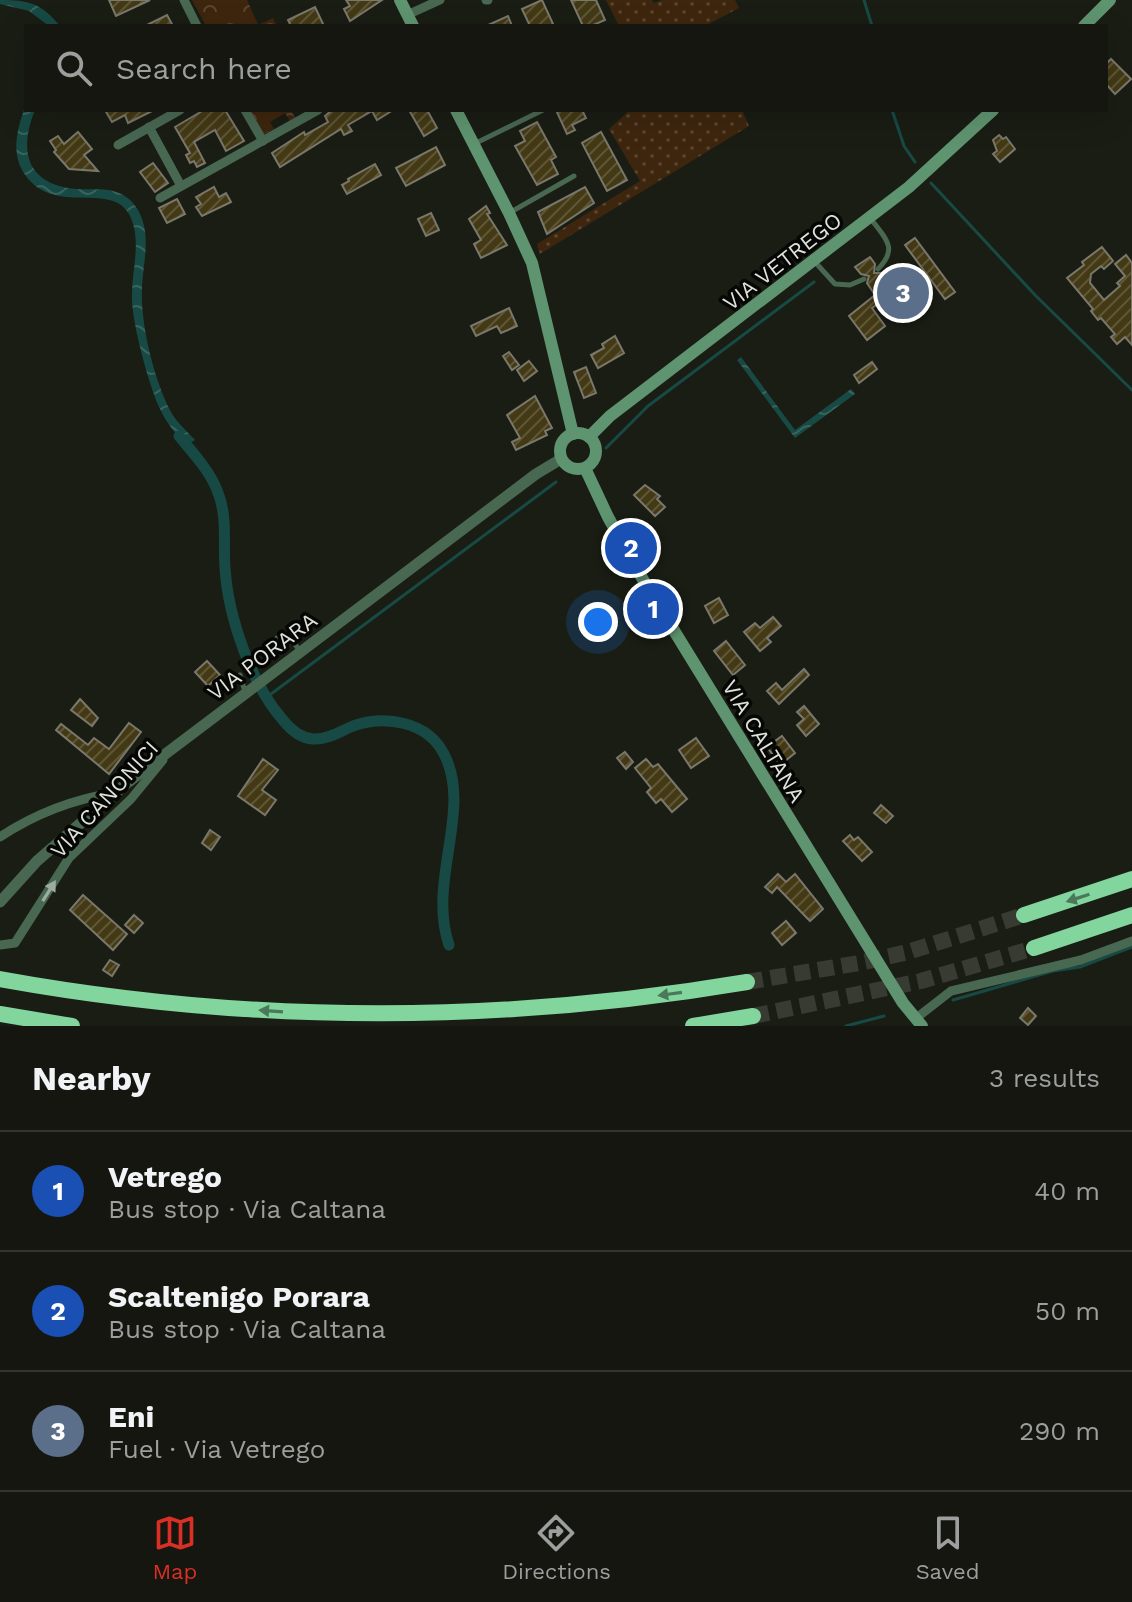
<!DOCTYPE html>
<html lang="en">
<head>
<meta charset="utf-8">
<style>
	:root { --surface:#14160f; --page:#1d1f18; --text:#f1f3f6; --muted:#9d9f9e; --line:#33352f; --accent:#d93025 }
	body { margin:0; font-family:"Work Sans",sans-serif; background:var(--page); color:var(--text) }
	.you { position:absolute; left:598px; top:622px; width:28px; height:28px; margin:-20px; border:6px solid #fff; border-radius:50%; background:#1a73e8; box-shadow:0 0 0 12px #1a73e833 }
	.badge { display:grid; place-items:center; width:52px; height:52px; border-radius:50%; background:var(--accent); color:#fff; font-size:26px; font-weight:700 }
	.pin { position:absolute; translate:-50% -50%; border:4px solid #fff; box-shadow:0 2px 8px #0006 }
	.list { margin:0; padding:0; list-style:none }
	h2 { display:flex; justify-content:space-between; align-items:center; height:104px; margin:0; padding:0 32px; font-size:34px }
	h2 small { font-size:26px; font-weight:400; color:var(--muted) }
	.list li { display:grid; grid-template-columns:52px 1fr auto; gap:24px; align-items:center; box-sizing:border-box; height:120px; padding:0 32px; border-top:2px solid var(--line) }
	.list b { display:block; font-size:30px; white-space:nowrap }
	.list p { margin:0; font-size:26px; white-space:nowrap; color:var(--muted) }
	.list em { font-size:26px; font-style:normal; color:var(--muted) }
	.icon { flex:none; width:44px; height:44px; fill:none; stroke:currentColor; stroke-width:2; stroke-linecap:round; stroke-linejoin:round }
	.map { position:relative; flex:none; width:1132px; height:1026px; overflow:hidden }
	.search { position:absolute; background:var(--surface); box-shadow:0 8px 32px #0002; left:24px; right:24px; top:24px; height:88px; display:flex; align-items:center; gap:20px; box-sizing:border-box; padding:0 28px; border-radius:0px; color:var(--muted); font-size:30px }
	.sheet { height:464px; background:var(--surface) }
	nav { display:flex; justify-content:space-around; align-items:center; box-sizing:border-box; height:112px; border-top:2px solid var(--line); background:var(--surface); font-size:22px; color:var(--muted) }
	nav a { display:grid; justify-items:center; gap:4px }
	nav .on { color:var(--accent) }
	.map>svg:first-child { display:block }
	.grass { fill:url(#grass-dots) }
	.park { fill:url(#park-crowns) }
	.water { fill:url(#water-waves) }
	.lines { fill:none; stroke-linecap:round; stroke-linejoin:round }
	.stream { stroke:#174a44; stroke-width:3 }
	.canal { stroke:#174a44; stroke-width:11 }
	.building { fill:url(#building-hatch); stroke:#7a776b; stroke-width:2 }
	.motorway-tunnel { stroke:#383b32; stroke-width:16; stroke-dasharray:16 8; stroke-linecap:butt }
	.service { stroke:#486852; stroke-width:5 }
	.minor { stroke:#486852; stroke-width:9 }
	.tertiary { stroke:#486852; stroke-width:11 }
	.secondary { stroke:#5f9470; stroke-width:12 }
	.motorway { stroke:#81d59d; stroke-width:16 }
	.oneway { fill:#9cac9e }
	.oneway2 { fill:#4a7858 }
	.labels { text-anchor:middle; stroke-width:7; stroke-linejoin:round; paint-order:stroke }
	.street-label { font-size:22px; fill:#e0e3dc; stroke:#060704 }
</style>
</head>
<body>
<div class="map">
<svg width="1132" height="1026" viewBox="0 0 1132 1026">
	<defs>
		<pattern id="grass-dots" width="8" height="8" patternUnits="userSpaceOnUse" patternTransform="scale(2)"><rect width="8" height="8" fill="#3e260e"/><path d="M2 2h.1M6 6h.1" fill="none" stroke="#5a4530" stroke-width="1.8" stroke-linecap="round"/></pattern>
		<pattern id="park-crowns" width="20" height="18" patternUnits="userSpaceOnUse" patternTransform="scale(2)"><rect width="20" height="18" fill="#3e260e"/><path d="M2 6a3 3 0 1 1 6 0M12 15a3 3 0 1 1 6 0" fill="none" stroke="#5a4530"/></pattern>
		<pattern id="water-waves" width="16" height="10" patternUnits="userSpaceOnUse" patternTransform="scale(2)"><rect width="16" height="10" fill="#174a44"/><path d="M0 5q4-4 8 0t8 0" fill="none" stroke="#38645e"/></pattern>
		<pattern id="building-hatch" width="6" height="6" patternUnits="userSpaceOnUse" patternTransform="scale(2)"><rect width="6" height="6" fill="#433915"/><path d="M-1 1l2-2M0 6l6-6M5 7l2-2" fill="none" stroke="#5e5636"/></pattern>
	</defs>
	<rect width="100%" height="100%" fill="#1a1d14"/>
	<g class="grass">
		<polygon points="606,0 652,0 654,3 662,0 735,0 739,8 705,26 619,26"/>
		<polygon points="630,110 742,110 749,126 540,254 537,244 640,181 609,129"/>
	</g>
	<g class="park">
		<polygon points="192,0 247,0 258,25 273,18 277,26 206,26"/>
		<polygon points="250,110 291,110 295,118 290,121 285,113 270,122 274,129 264,134"/>
	</g>
	<g class="water">
		<path d="M0,0C29,0 41,3 60,26H49L29,11L0,4Z"/>
		<path d="M26,105V110H35C18,152 27,184 76,189C88,190 101,188 113,191C126,194 135,203 140,214C151,238 143,263 142,287C140,323 154,380 171,412C177,423 187,431 195,440L186,445C177,435 167,424 161,411C150,390 132,323 132,299C131,270 143,241 129,214C110,180 50,219 22,170C11,150 18,125 26,105Z"/>
		<polygon points="741,357 795,430 851,389 855,394 795,438 737,360"/>
	</g>
	<g class="lines">
		<g class="stream">
			<polyline points="864,0 872,26"/>
			<polyline points="892,110 904,146 915,162"/>
			<polyline points="931,183 1035,295 1132,390"/>
			<polyline points="606,448 648,406 814,282"/>
			<polyline points="267,697 556,482"/>
			<polyline points="953,1000 1053,971 1080,967 1132,947"/>
			<polyline points="846,1026 884,1016"/>
		</g>
		<path class="canal" d="M179,436C193,453 209,470 217,490C228,516 223,542 225,568C228,616 251,684 283,720C290,729 301,738 313,739C327,740 341,731 353,726C385,715 427,721 444,754C473,810 427,880 449,945"/>
	</g>
	<g class="building">
		<polygon points="109,0 150,0 116,16"/>
		<polygon points="346,0 382,0 350,21 344,9 350,6"/>
		<polygon points="542,0 554,26 530,26 522,9"/>
		<polygon points="571,0 596,0 605,20 591,26 583,26"/>
		<polygon points="315,7 324,26 291,26 288,20"/>
		<polygon points="167,15 173,26 145,26"/>
		<polygon points="508,16 512,26 486,26"/>
		<polygon points="1111,59 1131,79 1115,94 1106,84 1106,64"/>
		<polygon points="105,110 154,110 128,123 125,115 112,122"/>
		<polygon points="204,110 225,110 244,141 226,151 215,130 194,142 205,163 197,167 194,161 190,163 186,155 190,153 175,127"/>
		<polygon points="332,110 393,110 377,120 372,111 348,125 352,131 344,135 341,129 280,167 272,153 304,132 305,135 328,122 325,116"/>
		<polygon points="409,110 427,110 437,128 424,136"/>
		<polygon points="556,110 582,110 586,118 572,125 575,130 567,134"/>
		<polygon points="537,122 556,157 551,160 558,174 537,185 515,146 525,141 520,131"/>
		<polygon points="78,132 92,149 84,155 98,171 69,169 54,152 56,150 50,141 58,136 64,144"/>
		<polygon points="601,132 627,180 607,191 582,143"/>
		<polygon points="999,135 1003,139 1006,137 1015,149 1000,162 993,154 997,151 993,140"/>
		<polygon points="436,147 445,165 406,186 396,168"/>
		<polygon points="153,163 168,183 155,192 140,172"/>
		<polygon points="375,164 381,175 347,194 342,185 349,181 348,179"/>
		<polygon points="214,187 219,197 226,193 231,202 202,216 196,207 201,204 196,197"/>
		<polygon points="585,187 594,203 547,234 538,212"/>
		<polygon points="177,199 185,214 167,223 159,208"/>
		<polygon points="486,206 490,213 487,214 507,245 481,258 474,244 481,240 469,219"/>
		<polygon points="431,213 439,230 426,236 418,219"/>
		<polygon points="915,238 955,292 945,299 905,245"/>
		<polygon points="1102,247 1113,261 1104,269 1101,266 1091,274 1090,283 1104,300 1120,286 1117,283 1125,276 1115,264 1126,255 1132,263 1132,345 1125,337 1117,344 1111,337 1115,334 1101,318 1098,320 1091,311 1093,309 1067,278 1084,265 1082,262"/>
		<polygon points="870,257 875,264 874,273 882,273 887,281 896,275 904,286 872,308 885,326 867,340 849,316 875,295 867,283 869,276 861,274 855,267"/>
		<polygon points="509,308 517,326 501,333 497,326 476,336 471,326"/>
		<polygon points="615,336 624,353 598,368 591,355 604,348 602,344"/>
		<polygon points="509,352 519,365 512,370 503,356"/>
		<polygon points="529,361 537,371 524,381 517,370"/>
		<polygon points="872,362 877,369 859,383 854,375"/>
		<polygon points="586,367 596,393 584,398 574,372"/>
		<polygon points="535,396 552,428 545,431 547,435 516,450 512,442 520,438 507,415"/>
		<polygon points="645,485 660,496 657,499 665,507 655,516 634,495"/>
		<polygon points="719,598 728,615 714,623 705,606"/>
		<polygon points="773,617 781,626 767,638 771,642 760,651 744,632 755,623 760,628"/>
		<polygon points="726,641 745,665 733,675 714,651"/>
		<polygon points="207,661 220,675 208,686 195,672"/>
		<polygon points="804,669 809,675 779,704 767,691 776,683 782,690"/>
		<polygon points="80,699 98,718 92,726 71,710"/>
		<polygon points="804,706 819,724 806,736 797,725 804,719 797,712"/>
		<polygon points="129,723 141,732 109,774 56,730 61,724 88,745 94,738 109,749"/>
		<polygon points="782,736 795,753 780,765 767,747"/>
		<polygon points="696,738 709,756 691,768 679,750"/>
		<polygon points="625,752 633,762 626,769 617,758"/>
		<polygon points="263,759 278,770 262,790 276,800 265,815 238,796"/>
		<polygon points="646,759 653,767 658,764 687,799 672,812 661,799 656,803 647,792 651,788 635,768"/>
		<polygon points="881,805 893,816 886,823 874,813"/>
		<polygon points="210,830 220,837 211,850 202,843"/>
		<polygon points="850,835 854,840 858,837 872,852 862,861 843,841"/>
		<polygon points="778,874 786,882 795,874 823,909 810,921 777,887 772,893 765,887"/>
		<polygon points="83,895 127,934 113,950 70,910"/>
		<polygon points="134,915 143,923 134,933 125,925"/>
		<polygon points="786,921 796,933 782,945 772,933"/>
		<polygon points="110,960 119,965 112,976 103,970"/>
		<polygon points="1028,1008 1036,1016 1028,1025 1020,1018"/>
	</g>
	<g class="lines">
		<g class="motorway-tunnel">
			<polyline points="747,982 859,963 908,952 1024,915"/>
			<polyline points="753,1016 921,981 1034,948"/>
		</g>
		<g class="service">
			<polyline points="476,143 543,110"/>
			<polyline points="509,213 574,176"/>
			<path d="M871,219C885,238 899,248 878,269"/>
			<polyline points="815,262 835,284 850,285 864,279"/>
			<polyline points="277,638 294,643 300,651"/>
			<polyline points="240,675 245,692"/>
		</g>
		<g class="minor">
			<polyline points="184,0 197,26"/>
			<polyline points="486,0 488,0"/>
			<polyline points="407,15 440,0"/>
			<polyline points="245,110 263,141"/>
			<polyline points="149,127 181,186"/>
			<polyline points="118,145 180,110"/>
			<polyline points="160,198 318,110"/>
			<path d="M0,837C36,813 74,799 117,792"/>
			<polyline points="0,945 15,943 69,858 131,799 163,760"/>
			<polyline points="915,1019 951,991 1081,960 1132,941"/>
		</g>
		<polyline class="tertiary" points="0,902 37,861 127,783 536,474 561,459"/>
		<g class="secondary">
			<polyline points="400,0 413,26"/>
			<polyline points="1084,26 1110,0"/>
			<polyline points="456,110 509,213 532,263 573,434"/>
			<circle cx="578" cy="451" r="18"/>
			<polyline points="589,437 610,416 909,187 993,110"/>
			<polyline points="585,468 608,517 646,585 903,1003 922,1026"/>
		</g>
		<g class="motorway">
			<polyline points="1024,915 1132,879"/>
			<polyline points="1034,948 1132,915"/>
			<path d="M0,979C248,1024 499,1024 747,982"/>
			<polyline points="0,1014 72,1026"/>
			<polyline points="693,1026 753,1016"/>
		</g>
	</g>
	<defs><path id="oneway-solid" d="M-6-.8H1V-3.2L6.5 0L1 3.2V.8H-6Z" transform="scale(2)"/></defs>
	<use class="oneway" href="#oneway-solid" transform="translate(49 891) rotate(-58)"/>
	<g class="oneway2">
		<use href="#oneway-solid" transform="translate(1078 898) rotate(162)"/>
		<use href="#oneway-solid" transform="translate(670 994) rotate(172)"/>
		<use href="#oneway-solid" transform="translate(271 1011) rotate(-176)"/>
	</g>
	<g class="labels">
		<g class="street-label">
			<text transform="translate(782 261) rotate(-38)" y="8">VIA VETREGO</text>
			<text transform="translate(262 656) rotate(-37)" y="8">VIA PORARA</text>
			<text transform="translate(764 741) rotate(59)" y="8">VIA CALTANA</text>
			<text transform="translate(104 799) rotate(-48)" y="8">VIA CANONICI</text>
		</g>
	</g>
</svg>
<div class="you"></div>
<div class="pin badge" style="left:653px;top:609px;background:#1a4fb4">1</div>
<div class="pin badge" style="left:631px;top:548px;background:#1a4fb4">2</div>
<div class="pin badge" style="left:903px;top:293px;background:#5c6f8a">3</div>
<div class="search"><svg class="icon" aria-label="search" viewBox="0 0 24 24"><circle cx="10" cy="10" r="6"/><path d="M15 15l6 6"/></svg>Search here</div>
</div>
<section class="sheet">
<h2>Nearby<small>3 results</small></h2>
<ul class="list">
<li><span class="badge" style="background:#1a4fb4">1</span><div><b>Vetrego</b><p>Bus stop · Via Caltana</p></div><em>40 m</em></li>
<li><span class="badge" style="background:#1a4fb4">2</span><div><b>Scaltenigo Porara</b><p>Bus stop · Via Caltana</p></div><em>50 m</em></li>
<li><span class="badge" style="background:#5c6f8a">3</span><div><b>Eni</b><p>Fuel · Via Vetrego</p></div><em>290 m</em></li>
</ul>
</section>
<nav>
<a class="on"><svg class="icon" aria-label="map" viewBox="0 0 24 24"><path d="M3 6l6-2 6 2 6-2v14l-6 2-6-2-6 2zM9 4v14M15 6v14"/></svg>Map</a>
<a><svg class="icon" aria-label="directions" viewBox="0 0 24 24"><path d="M12 3l9 9-9 9-9-9zM9 14v-3h6M13 9l2 2-2 2"/></svg>Directions</a>
<a><svg class="icon" aria-label="saved" viewBox="0 0 24 24"><path d="M7 4h10v16l-5-4-5 4z"/></svg>Saved</a>
</nav>
</body>
</html>
